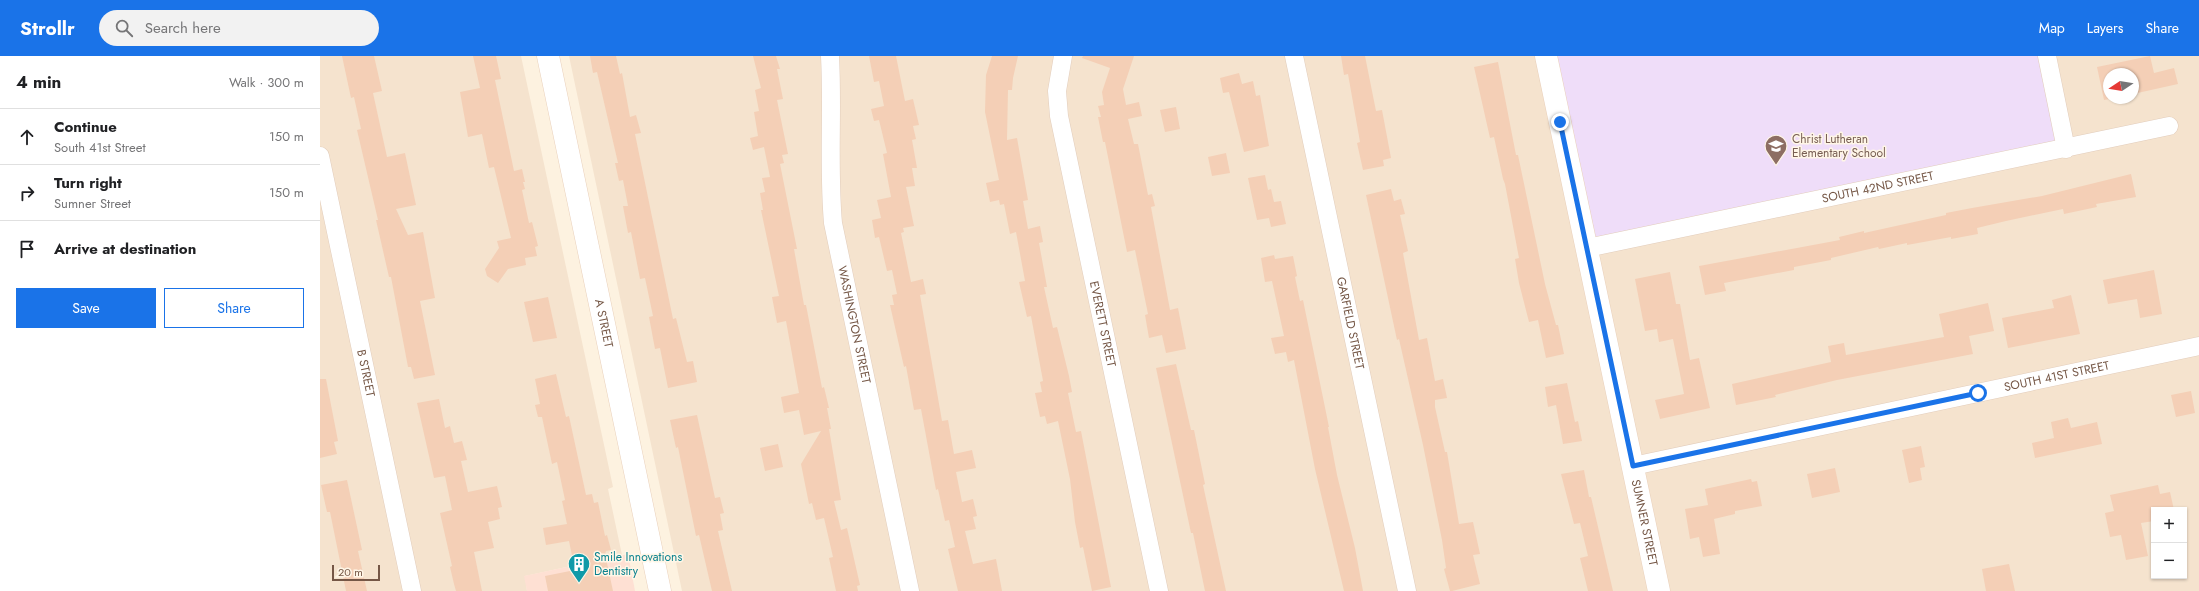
<!DOCTYPE html>
<html lang="en">
<head>
<meta charset="utf-8">
<style>
	:root { --surface:#fff; --page:#f2f2f2; --text:#202124; --muted:#757577; --line:#e0e0e0; --accent:#1a73e8 }
	body { margin:0; font-family:Jost,sans-serif; background:var(--page); color:var(--text) }
	.controls { position:absolute; right:12px; bottom:12px; display:grid; overflow:hidden; border-radius:0px; box-shadow:0 1px 3px #0004 }
	.controls button { width:36px; height:36px; display:grid; place-items:center; padding:0; border:0; border-bottom:1px solid var(--line); background:var(--surface); color:var(--text); font:20px sans-serif }
	.compass { position:absolute; left:1783px; top:12px; width:36px; height:36px; border-radius:50%; background:var(--surface); box-shadow:0 1px 3px #0004; rotate:258deg }
	.scale { position:absolute; left:12px; bottom:10px; width:48px; box-sizing:border-box; padding-left:4px; border:2px solid #755746; border-top:0; font-size:11px; line-height:14px; white-space:nowrap; color:#755746; -webkit-text-stroke:3px #fff6e7; paint-order:stroke }
	.stop { position:absolute; width:12px; height:12px; margin:-9px; border:3px solid #1a73e8; border-radius:50%; background:#fff }
	.stop.end { background:#1a73e8; border-color:#fff; box-shadow:0 1px 4px #0008 }
	.list { margin:0; padding:0; list-style:none }
	h2 { display:flex; justify-content:space-between; align-items:center; height:52px; margin:0; padding:0 16px; font-size:17px }
	h2 small { font-size:13px; font-weight:400; color:var(--muted) }
	.list li { display:grid; grid-template-columns:26px 1fr auto; gap:12px; align-items:center; box-sizing:border-box; height:56px; padding:0 16px; border-top:1px solid var(--line) }
	.list b { display:block; font-size:15px; white-space:nowrap }
	.list p { margin:0; font-size:13px; white-space:nowrap; color:var(--muted) }
	.list em { font-size:13px; font-style:normal; color:var(--muted) }
	.actions { display:flex; gap:8px; padding:12px 16px }
	.actions a { flex:1; padding:9px 0; border:1px solid var(--accent); border-radius:0px; text-align:center; font-size:14px; color:var(--accent) }
	.actions .main { background:var(--accent); color:#fff }
	.icon { flex:none; width:22px; height:22px; fill:none; stroke:currentColor; stroke-width:2; stroke-linecap:round; stroke-linejoin:round }
	.map { position:relative; flex:none; width:1879px; height:535px; overflow:hidden }
	header { display:flex; align-items:center; gap:24px; box-sizing:border-box; height:56px; padding:0 20px; background:var(--accent); color:#fff }
	header strong { font-size:19px }
	nav { display:flex; gap:22px; margin-inline-start:auto; font-size:14px }
	.search { width:280px; height:36px; background:var(--page); display:flex; align-items:center; gap:10px; box-sizing:border-box; padding:0 14px; border-radius:22px; color:var(--muted); font-size:15px }
	main { display:flex }
	aside { flex:1; background:var(--surface) }
	.map>svg:first-child { display:block }
	.residential { fill:#f5e3ce; fill-rule:evenodd }
	.commercial { fill:#fee0d3 }
	.education { fill:#efddf9 }
	.building { fill:#f4cfb6 }
	.lines { fill:none; stroke-linecap:round; stroke-linejoin:round }
	.street-casing { stroke:#e2cdbc; stroke-width:19 }
	.secondary-casing { stroke:#e9d0bb; stroke-width:23 }
	.street { stroke:#fff; stroke-width:18 }
	.secondary { stroke:#fff; stroke-width:22 }
	.route { stroke:#1a73e8; stroke-width:5 }
	.labels { text-anchor:middle; stroke-width:3; stroke-linejoin:round; paint-order:stroke }
	.education-label { font-size:12px; fill:#785e54; stroke:#fff6e7; text-anchor:start }
	.street-label { font-size:12px; fill:#755746; stroke:#fff6e7 }
	.culture-label { font-size:12px; fill:#0d838f; stroke:#fff6e7; text-anchor:start }
</style>
</head>
<body>
<header>
<strong>Strollr</strong>
<div class="search"><svg class="icon" aria-label="search" viewBox="0 0 24 24"><circle cx="10" cy="10" r="6"/><path d="M15 15l6 6"/></svg>Search here</div>
<nav><a>Map</a><a>Layers</a><a>Share</a></nav>
</header>
<main>
<aside>
<h2>4 min<small>Walk · 300 m</small></h2>
<ul class="list">
<li><svg class="icon" aria-label="ahead" viewBox="0 0 24 24"><path d="M12 20V5M6 11l6-6 6 6"/></svg><div><b>Continue</b><p>South 41st Street</p></div><em>150 m</em></li>
<li><svg class="icon" aria-label="right" viewBox="0 0 24 24"><path d="M7 20v-9h11M14 6l5 5-5 5"/></svg><div><b>Turn right</b><p>Sumner Street</p></div><em>150 m</em></li>
<li><svg class="icon" aria-label="arrive" viewBox="0 0 24 24"><path d="M6 21V4h12l-3 4 3 4H6"/></svg><div><b>Arrive at destination</b></div></li>
</ul>
<div class="actions"><a class="main">Save</a><a>Share</a></div>
</aside>
<div class="map">
<svg width="1879" height="535" viewBox="0 0 1879 535">
	<rect width="100%" height="100%" fill="#fdf2e0"/>
	<g class="residential">
		<polygon points="0,0 201,0 293,431 288,433 302,499 205,520 207,535 0,535"/>
		<path d="M249,0H1879V535H362ZM1789,18H1813V42H1789ZM1834,454H1864V520H1834Z"/>
	</g>
	<polygon class="commercial" points="308,498 315,535 207,535 204,520"/>
	<polygon class="education" points="1226,0 1727,0 1746,93 1267,192"/>
	<g class="building">
		<polygon points="22,0 54,0 62,35 53,37 67,101 85,97 96,149 76,153 88,179 103,176 115,242 100,245 115,319 94,323 91,311 88,311 71,221 69,221 56,164 58,164 37,74 41,73 34,41 31,42"/>
		<polygon points="153,0 176,0 181,23 175,24 194,115 202,113 205,126 203,126 205,133 202,134 209,167 212,166 218,190 215,191 217,200 205,202 206,209 188,213 178,227 167,220 165,213 179,192 177,185 191,182 174,111 169,112 162,78 148,81 140,36 160,32"/>
		<polygon points="270,0 296,0 300,18 302,17 310,61 316,59 321,77 315,78 353,263 356,262 367,306 373,305 377,326 348,332 340,292 335,293 329,261 333,260 325,222 320,223 311,176 308,177 303,150 308,150 303,124 299,125 295,107 298,107 277,16 273,17"/>
		<polygon points="433,0 456,0 460,13 457,13 463,43 457,44 468,98 462,99 464,107 460,108 477,193 474,193 484,249 486,249 502,332 504,331 509,352 507,352 511,373 509,373 521,444 514,445 521,474 527,472 540,529 537,530 538,535 516,535 509,502 513,501 504,462 496,464 492,447 489,448 481,408 501,375 484,379 479,354 464,357 461,341 479,337 466,265 457,267 452,241 459,240 441,154 443,154 440,137 445,136 442,122 450,121 444,91 433,94 430,82 438,80 434,56 439,55 435,34 441,32"/>
		<polygon points="549,0 576,0 585,45 593,43 599,69 593,70 596,83 592,84 597,112 592,112 595,130 586,131 594,170 583,172 584,176 581,177 591,226 603,223 606,238 600,239 622,365 628,364 634,398 652,394 656,412 636,416 642,446 653,443 657,460 653,461 656,473 645,475 653,508 676,503 682,535 638,535 628,493 635,491 629,464 625,465 618,433 616,434 601,353 594,354 586,310 584,311 570,249 574,249 572,239 577,238 572,214 567,215 559,181 555,182 552,164 561,162 557,144 571,141 563,98 567,97 559,64 554,65 551,53 564,50 559,25 554,26"/>
		<polygon points="672,0 698,0 693,22 692,34 688,34 687,84 697,82 708,144 703,145 708,173 720,170 723,186 719,187 727,231 724,231 733,272 737,271 749,320 752,336 748,337 756,376 761,375 791,531 772,535 763,491 760,492 755,466 750,423 738,365 727,368 725,360 720,361 715,337 722,336 720,326 723,325 711,260 707,261 699,226 705,225 696,176 690,178 684,148 680,149 679,144 670,146 666,127 679,124 665,56 666,19"/>
		<polygon points="763,0 814,0 803,33 806,49 819,46 822,60 808,63 814,88 818,88 828,139 832,138 835,150 831,151 850,254 858,252 866,293 846,297 842,279 829,282 825,259 828,258 815,194 807,196 785,86 783,86 778,61 781,61 778,50 784,49 782,36 790,12 762,2"/>
		<polygon points="1021,0 1045,0 1056,55 1062,54 1071,102 1063,104 1064,110 1043,114 1037,87 1040,86 1028,18 1024,19"/>
		<polygon points="1830,0 1834,17 1854,12 1858,28 1813,38 1813,18 1789,18 1789,42 1795,42 1784,44 1777,11"/>
		<polygon points="1178,6 1196,99 1198,99 1225,228 1236,269 1238,269 1244,298 1226,302 1218,264 1209,266 1199,227 1195,203 1199,202 1185,128 1183,123 1174,81 1170,82 1154,11"/>
		<polygon points="919,17 922,28 933,25 936,40 940,39 949,90 924,96 909,36 903,37 900,22"/>
		<polygon points="856,51 860,73 845,76 840,54"/>
		<polygon points="906,97 910,117 892,120 888,101"/>
		<polygon points="1811,118 1816,141 1776,148 1777,151 1744,158 1743,153 1686,165 1657,172 1658,178 1631,183 1631,181 1587,189 1587,187 1559,193 1558,191 1511,202 1511,204 1474,211 1474,214 1404,227 1406,235 1385,239 1379,210 1520,184 1519,181 1544,175 1544,177 1626,159 1626,157 1652,152 1722,140"/>
		<polygon points="945,119 948,134 951,133 954,146 961,145 966,168 951,171 949,162 937,164 928,122"/>
		<polygon points="1071,133 1074,145 1081,143 1085,158 1080,159 1088,195 1083,197 1099,284 1107,282 1115,325 1123,323 1127,342 1115,344 1115,351 1125,396 1127,396 1139,468 1153,466 1160,498 1153,499 1160,528 1132,535 1130,535 1124,513 1126,512 1122,484 1103,389 1079,283 1077,284 1046,139"/>
		<polygon points="954,199 955,203 973,200 977,220 975,221 980,245 983,244 1009,371 1008,371 1017,419 1035,492 1043,535 1024,535 995,413 974,304 968,306 966,296 955,298 951,282 964,280 952,225 945,226 941,202"/>
		<polygon points="1834,214 1842,258 1820,262 1817,243 1788,248 1783,224"/>
		<polygon points="1350,216 1356,248 1360,248 1370,304 1379,302 1390,352 1340,363 1335,344 1364,338 1353,283 1339,286 1337,273 1325,275 1315,223"/>
		<polygon points="1751,239 1760,278 1688,292 1682,262 1734,252 1732,244"/>
		<polygon points="228,241 237,282 213,286 204,246"/>
		<polygon points="1668,247 1674,275 1649,280 1653,298 1517,324 1455,339 1456,341 1416,349 1412,328 1511,306 1508,290 1524,287 1526,299 1624,281 1619,258"/>
		<polygon points="856,308 871,374 874,374 885,428 883,429 906,535 885,535 873,477 871,477 836,312"/>
		<polygon points="236,318 246,361 249,360 266,439 272,438 274,447 278,446 285,480 287,479 291,494 286,495 285,498 293,535 228,535 225,520 255,514 249,485 226,489 223,472 247,468 242,445 245,444 237,406 232,408 222,361 218,361 215,349 220,348 215,323"/>
		<polygon points="0,323 6,323 18,385 14,386 17,398 0,402"/>
		<polygon points="1247,327 1255,366 1258,365 1262,385 1243,388 1236,349 1228,351 1225,331"/>
		<polygon points="1871,335 1875,357 1856,361 1851,339"/>
		<polygon points="119,343 125,372 130,370 134,387 142,385 147,404 141,405 148,436 177,430 182,451 178,452 180,463 168,466 174,492 154,496 162,535 136,535 134,528 130,511 132,510 120,457 132,454 125,420 114,422 97,347"/>
		<polygon points="377,359 395,442 400,441 404,457 400,458 403,474 398,475 412,535 392,535 379,479 376,480 358,391 356,392 350,364"/>
		<polygon points="1748,362 1751,372 1777,366 1782,388 1715,402 1712,387 1734,382 1731,366"/>
		<polygon points="458,388 463,411 445,415 440,392"/>
		<polygon points="1601,390 1605,411 1600,412 1602,424 1589,427 1582,394"/>
		<polygon points="1515,412 1520,436 1492,442 1487,418"/>
		<polygon points="1264,414 1269,441 1271,441 1293,535 1268,535 1260,502 1268,500 1260,467 1254,468 1241,418"/>
		<polygon points="1431,423 1432,426 1437,425 1442,450 1415,455 1415,458 1394,463 1400,498 1383,501 1379,481 1370,483 1365,453 1388,449 1385,433"/>
		<polygon points="27,424 42,494 38,495 47,535 26,535 10,456 7,456 1,429"/>
		<polygon points="1838,429 1840,438 1850,436 1854,454 1834,454 1834,465 1821,467 1828,500 1806,504 1801,479 1790,481 1785,457 1794,455 1790,439"/>
		<polygon points="1689,508 1695,535 1666,535 1662,513"/>
	</g>
	<g class="lines">
		<g class="street-casing">
			<g id="street">
				<path id="s1" d="M510,0C513,56 508,111 513,167L590,535"/>
				<path id="s2" d="M743,0L737,35L739,60L839,535"/>
				<path id="s3" d="M974,0L1087,535"/>
				<polyline points="1727,0 1746,93"/>
				<path id="s4" d="M0,100L92,535"/>
				<path id="s5" d="M1267,192L1849,70"/>
				<path id="s6" d="M1313,410L1879,290"/>
			</g>
		</g>
		<g class="secondary-casing">
			<g id="secondary">
				<path id="s7" d="M228,0L340,535"/>
				<path id="s8" d="M1226,0L1339,535"/>
			</g>
		</g>
		<use href="#street" class="street"/>
		<use href="#secondary" class="secondary"/>
	</g>
	<g class="lines">
		<polyline class="route" points="1240,66 1313,410 1658,337"/>
	</g>
	<defs>
		<g id="school-pin" transform="scale(1.15)"><path d="M0 17L-7.5 6A9.5 9.5 0 1 1 7.5 6Z" fill="#8d6e63" stroke="#fff6e7"/><path d="M0-5L7-2L0 1L-7-2ZM-4 1L0 2.5L4 1V4Q0 6-4 4Z" fill="#fff"/></g>
		<g id="building-pin" transform="scale(1.15)"><path d="M0 17L-7.5 6A9.5 9.5 0 1 1 7.5 6Z" fill="#0f9aa8" stroke="#fff6e7"/><path d="M-4-6H4V6H1V3H-1V6H-4ZM-2.5-4.3h1.7v1.8h-1.7ZM.8-4.3h1.7v1.8H.8ZM-2.5-1h1.7V.8h-1.7ZM.8-1h1.7V.8H.8Z" fill="#fff"/></g>
	</defs>
	<g fill-rule="evenodd">
		<use href="#school-pin" x="1456" y="90"/>
		<use href="#building-pin" x="259" y="508"/>
	</g>
	<g class="labels">
		<g class="education-label">
			<text x="1472" y="87">Christ Lutheran<tspan x="1472" dy="14">Elementary School</tspan></text>
		</g>
		<g class="street-label">
			<text dy="4" stroke="none"><textPath href="#s5" startOffset="297">SOUTH 42ND STREET</textPath></text>
			<text dy="4" stroke="none"><textPath href="#s7" startOffset="273">A STREET</textPath></text>
			<text dy="4" stroke="none"><textPath href="#s2" startOffset="273">EVERETT STREET</textPath></text>
			<text dy="4" stroke="none"><textPath href="#s3" startOffset="273">GARFIELD STREET</textPath></text>
			<text dy="4" stroke="none"><textPath href="#s1" startOffset="271">WASHINGTON STREET</textPath></text>
			<text dy="4" stroke="none"><textPath href="#s4" startOffset="222">B STREET</textPath></text>
			<text dy="4" stroke="none"><textPath href="#s6" startOffset="433">SOUTH 41ST STREET</textPath></text>
			<text dy="4" stroke="none"><textPath href="#s8" startOffset="477">SUMNER STREET</textPath></text>
		</g>
		<g class="culture-label">
			<text x="274" y="505">Smile Innovations<tspan x="274" dy="14">Dentistry</tspan></text>
		</g>
	</g>
</svg>
<div class="controls">
<button>+</button>
<button>−</button>
</div>
<svg class="compass" viewBox="-18 -18 36 36"><path d="M0-13l5 13h-10z" fill="#e53935"/><path d="M0 13l5-13h-10z" fill="#757577"/></svg>
<div class="scale">20 m</div>
<div class="stop" style="left:1658px;top:337px"></div>
<div class="stop end" style="left:1240px;top:66px"></div>
</div>
</main>
</body>
</html>
